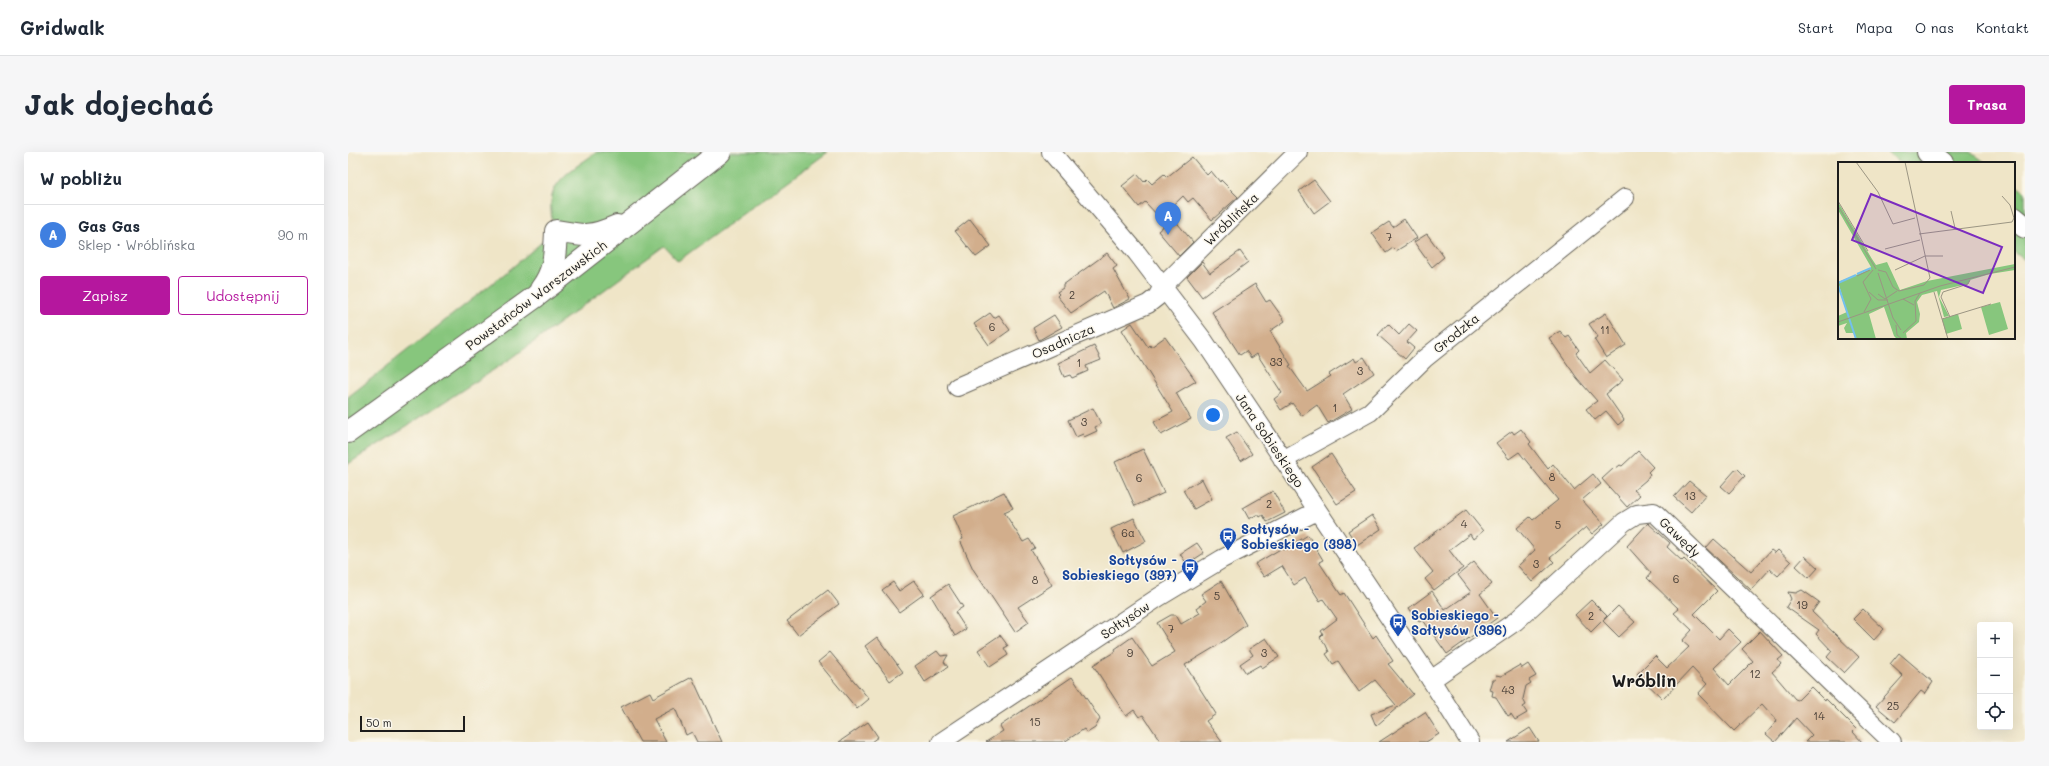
<!DOCTYPE html>
<html lang="pl">
<head>
<meta charset="utf-8">
<style>
	:root { --surface:#fff; --page:#f6f6f7; --text:#1f2937; --muted:#747a83; --line:#e0e1e3; --accent:#b5179e }
	body { margin:0; font-family:Mali,sans-serif; background:var(--page); color:var(--text) }
	.controls { position:absolute; right:12px; bottom:12px; display:grid; overflow:hidden; border-radius:4px; box-shadow:0 4px 16px #0002 }
	.controls button { width:36px; height:36px; display:grid; place-items:center; padding:0; border:0; border-bottom:1px solid var(--line); background:var(--surface); color:var(--text); font:20px sans-serif }
	.scale { position:absolute; left:12px; bottom:10px; width:105px; box-sizing:border-box; padding-left:4px; border:2px solid #1c1c1c; border-top:0; font-size:11px; line-height:14px; white-space:nowrap; color:#1c1c1c; -webkit-text-stroke:3px #fbf7ec; paint-order:stroke }
	.you { position:absolute; left:865px; top:263px; width:14px; height:14px; margin:-10px; border:3px solid #fff; border-radius:50%; background:#1a73e8; box-shadow:0 0 0 6px #1a73e833 }
	.badge { display:grid; place-items:center; width:26px; height:26px; border-radius:50%; background:var(--accent); color:#fff; font-size:13px; font-weight:700 }
	.pin { position:absolute; translate:-50% -33px; filter:drop-shadow(0 1px 2px #0008) }
	.pin::after { content:''; position:absolute; top:21px; width:14px; height:12px; background:inherit; clip-path:polygon(0 0,100% 0,50% 100%) }
	.list { margin:0; padding:0; list-style:none }
	h2 { display:flex; justify-content:space-between; align-items:center; height:52px; margin:0; padding:0 16px; font-size:17px }
	h2 small { font-size:13px; font-weight:400; color:var(--muted) }
	.list li { display:grid; grid-template-columns:26px 1fr auto; gap:12px; align-items:center; box-sizing:border-box; height:60px; padding:0 16px; border-top:1px solid var(--line) }
	.list b { display:block; font-size:15px; white-space:nowrap }
	.list p { margin:0; font-size:13px; white-space:nowrap; color:var(--muted) }
	.list em { font-size:13px; font-style:normal; color:var(--muted) }
	.actions { display:flex; gap:8px; padding:12px 16px }
	.actions a { flex:1; padding:9px 0; border:1px solid var(--accent); border-radius:4px; text-align:center; font-size:14px; color:var(--accent) }
	.actions .main { background:var(--accent); color:#fff }
	.icon { flex:none; width:22px; height:22px; fill:none; stroke:currentColor; stroke-width:2; stroke-linecap:round; stroke-linejoin:round }
	.map { position:relative; flex:none; width:1677px; height:590px; overflow:hidden; border-radius:4px }
	header { display:flex; align-items:center; gap:24px; box-sizing:border-box; height:56px; padding:0 20px; background:var(--surface); border-bottom:1px solid var(--line) }
	header strong { font-size:19px }
	nav { display:flex; gap:22px; margin-inline-start:auto; font-size:14px }
	.intro { display:flex; align-items:center; justify-content:space-between; box-sizing:border-box; height:96px; padding:0 24px }
	h1 { margin:0; font-size:28px }
	.button { padding:10px 18px; border-radius:4px; background:var(--accent); color:#fff; font-size:14px; font-weight:700 }
	main { display:flex; gap:24px; padding:0 24px }
	aside { flex:1; background:var(--surface); border-radius:4px; box-shadow:0 4px 16px #0002 }
	.map>svg:first-child { display:block }
	.green { fill:#87c67d; stroke:#52714c }
	.building { fill:#d2ae8c }
	.lines { fill:none; stroke-linecap:round; stroke-linejoin:round }
	.minor-casing { stroke:#666258; stroke-width:20 }
	.major-casing { stroke:#666258; stroke-width:24 }
	.minor { stroke:#fff; stroke-width:18 }
	.major { stroke:#fff; stroke-width:22 }
	.labels { text-anchor:middle; stroke-width:3; stroke-linejoin:round; paint-order:stroke }
	.number-label { font-size:11px; fill:#4a4038 }
	.street-label { font-size:13px; fill:#1c1c1c; stroke:#fbf7ec }
	.transit-label { font-size:13px; font-weight:bold; fill:#164399; stroke:#fbf7ec; text-anchor:start }
	.district-label { font-size:17px; font-weight:bold; fill:#1c1c1c; stroke:#fbf7ec }
	.inset-river { fill:none; stroke:#73c0ed; stroke-width:2 }
	.inset-road { fill:none; stroke:#9b9583; stroke-width:1 }
	.view { fill:#7b2cbf; fill-opacity:0.15; stroke:#7b2cbf; stroke-width:2 }
	.inset-edge { fill:none; stroke:#1c1c1c; stroke-width:2 }
</style>
</head>
<body>
<header>
<strong>Gridwalk</strong>
<nav><a>Start</a><a>Mapa</a><a>O nas</a><a>Kontakt</a></nav>
</header>
<div class="intro"><h1>Jak dojechać</h1><a class="button">Trasa</a></div>
<main>
<aside>
<h2>W pobliżu<small></small></h2>
<ul class="list">
<li><span class="badge" style="background:#3f7fe0">A</span><div><b>Gas Gas</b><p>Sklep · Wróblińska</p></div><em>90 m</em></li>
</ul>
<div class="actions"><a class="main">Zapisz</a><a>Udostępnij</a></div>
</aside>
<div class="map">
<svg width="1677" height="590" viewBox="0 0 1677 590">
	<rect width="100%" height="100%" fill="#fbf7ec"/>
	<filter id="ink" filterUnits="userSpaceOnUse"><feTurbulence type="fractalNoise" baseFrequency=".025" numOctaves="2"/><feDisplacementMap in="SourceGraphic" scale="8" xChannelSelector="R" yChannelSelector="G"/><feConvolveMatrix kernelMatrix="1 2 1 2 8 2 1 2 1" color-interpolation-filters="sRGB"/></filter>
	<filter id="wash" filterUnits="userSpaceOnUse"><feTurbulence type="fractalNoise" baseFrequency=".012" numOctaves="4" result="noise"/><feDisplacementMap in="SourceGraphic" scale="16" xChannelSelector="R" yChannelSelector="G"/><feGaussianBlur stdDeviation="0.9" result="paint"/><feColorMatrix in="noise" values="0 0 0 0 0 0 0 0 0 0 0 0 0 0 0 0 0 1.4 0 .05"/><feComposite in="paint" operator="in"/></filter>
	<g filter="url(#wash)">
		<rect width="100%" height="100%" fill="#efe5c7"/>
		<g class="green">
			<path d="M249,0H480L330,109L316,94L164,206L0,312V245L160,119L207,79C193,33 215,24 249,0Z"/>
			<polygon points="1539,0 1623,0 1638,11 1553,11"/>
			<polygon points="1666,32 1677,40 1677,108 1666,100"/>
		</g>
		<g id="blocks">
			<g class="building">
				<polygon points="844,5 859,23 863,19 872,30 873,28 890,45 864,68 845,46 840,50 835,44 812,66 797,50 791,55 774,34 789,22 796,30 799,27 804,32 816,22 819,25"/>
				<polygon points="966,28 982,49 966,61 951,39"/>
				<polygon points="825,66 845,90 831,104 810,79"/>
				<polygon points="622,67 643,94 628,105 607,79"/>
				<polygon points="1056,67 1069,86 1048,99 1045,96 1038,101 1024,81 1041,70 1045,75"/>
				<polygon points="1079,82 1096,105 1084,115 1066,90"/>
				<polygon points="892,99 900,110 854,145 839,125 854,110 862,121"/>
				<polygon points="759,101 769,114 765,117 782,147 765,156 756,139 723,161 709,144 711,142 709,140 715,136 715,133"/>
				<polygon points="907,132 918,150 922,148 937,169 922,179 943,213 941,214 959,239 983,224 981,222 1006,206 1008,210 1016,205 1026,221 995,242 1004,257 980,271 969,253 954,264 944,251 933,258 926,247 934,241 909,202 903,206 898,199 892,203 864,160"/>
				<polygon points="642,161 646,166 651,163 662,178 641,193 626,172"/>
				<polygon points="1258,161 1278,193 1258,206 1246,187 1250,185 1241,172"/>
				<polygon points="706,163 714,175 691,188 685,176"/>
				<polygon points="784,171 800,195 802,193 803,195 817,185 848,229 828,241 843,267 813,283 806,270 825,260 774,178"/>
				<polygon points="1040,172 1051,183 1061,172 1069,179 1059,190 1066,196 1057,207 1030,183"/>
				<polygon points="1212,179 1218,186 1221,184 1231,198 1228,201 1242,221 1257,208 1275,228 1258,242 1276,268 1270,273 1258,259 1247,268 1238,257 1249,249 1229,226 1201,186"/>
				<polygon points="746,194 753,208 738,214 740,219 724,226 722,223 716,225 710,211"/>
				<polygon points="745,256 753,272 747,275 749,279 736,285 735,282 728,285 720,268"/>
				<polygon points="1173,277 1183,290 1181,292 1200,317 1205,312 1226,338 1245,322 1253,332 1234,348 1256,372 1244,382 1238,375 1202,406 1206,410 1184,430 1170,414 1187,398 1169,376 1182,365 1185,368 1210,348 1171,300 1161,307 1148,291 1164,279 1166,282"/>
				<polygon points="889,280 904,302 893,309 878,286"/>
				<polygon points="795,297 816,341 787,354 767,310"/>
				<polygon points="1290,299 1305,315 1300,320 1302,322 1298,328 1286,338 1292,343 1279,355 1254,327 1266,316 1267,317 1272,313 1274,314"/>
				<polygon points="983,302 1008,340 989,352 964,315"/>
				<polygon points="1389,316 1397,324 1381,341 1373,334"/>
				<polygon points="854,327 864,347 846,357 835,338"/>
				<polygon points="1341,329 1358,343 1343,360 1326,345"/>
				<polygon points="925,339 937,361 919,370 915,363 912,365 910,362 901,367 895,356"/>
				<polygon points="656,340 665,356 656,360 675,390 681,387 687,396 683,398 704,433 670,455 681,470 667,480 625,417 612,388 615,387 605,364"/>
				<polygon points="1118,358 1135,379 1125,387 1122,382 1101,398 1115,416 1086,438 1077,427 1085,420 1066,396"/>
				<polygon points="1024,363 1033,377 1009,393 1000,379"/>
				<polygon points="786,366 798,389 775,401 763,377"/>
				<polygon points="1300,371 1322,391 1319,395 1334,409 1336,407 1369,439 1346,462 1371,487 1380,477 1393,490 1366,516 1381,533 1405,509 1394,497 1412,479 1435,504 1430,508 1433,512 1424,520 1447,547 1450,548 1463,535 1477,549 1478,547 1508,577 1505,580 1514,590 1457,590 1464,583 1448,566 1427,590 1418,582 1429,569 1414,552 1386,579 1350,542 1359,532 1344,516 1315,547 1289,522 1307,504 1319,516 1341,495 1334,489 1344,478 1326,461 1331,457 1299,426 1303,421 1279,394"/>
				<polygon points="960,383 975,408 971,410 993,443 996,441 1025,486 1028,483 1045,509 1040,512 1065,542 1028,574 1023,562 1048,553 1027,528 1011,540 990,509 985,512 978,502 981,500 978,493 972,485 975,482 973,479 989,467 975,447 972,449 957,426 946,433 934,414 916,425 907,412 934,396 936,398"/>
				<polygon points="1366,387 1403,420 1423,398 1427,401 1430,398 1443,410 1430,424 1422,417 1403,438 1358,396"/>
				<polygon points="849,391 856,401 839,412 832,402"/>
				<polygon points="1457,404 1470,416 1461,426 1448,414"/>
				<polygon points="1126,410 1144,432 1132,442 1149,466 1099,502 1075,468 1071,470 1061,456 1084,439 1097,458 1123,440 1110,423"/>
				<polygon points="566,429 576,442 551,460 534,438 545,430 551,439"/>
				<polygon points="873,429 898,473 867,495 837,513 868,562 858,569 874,590 813,590 795,563 791,565 786,558 778,564 745,513 768,499 767,497 784,485 804,514 827,500 809,471 823,463 828,463 833,472 852,461 849,456 858,449 853,442"/>
				<polygon points="600,432 615,455 607,460 618,477 607,484 583,444"/>
				<polygon points="480,438 491,452 450,483 439,469"/>
				<polygon points="1454,438 1471,450 1464,460 1511,505 1496,521 1479,505 1484,499 1468,482 1471,478 1438,455 1443,447 1440,440 1448,441"/>
				<polygon points="1243,448 1259,464 1243,480 1227,463"/>
				<polygon points="1270,454 1287,470 1271,485 1255,469"/>
				<polygon points="1515,457 1536,477 1526,488 1505,467"/>
				<polygon points="652,483 660,494 656,496 660,503 642,515 630,498"/>
				<polygon points="529,485 555,520 542,529 517,494"/>
				<polygon points="918,486 931,505 914,516 912,513 898,521 892,512 905,503 901,497"/>
				<polygon points="589,499 593,504 600,503 596,510 600,515 577,530 567,514"/>
				<polygon points="482,500 521,547 509,557 470,510"/>
				<polygon points="1551,501 1585,530 1577,542 1573,539 1547,570 1528,554 1555,524 1542,512"/>
				<polygon points="1180,512 1188,524 1181,528 1183,531 1178,534 1175,547 1178,553 1175,555 1179,561 1167,568 1163,562 1160,564 1148,545 1144,544 1145,539 1141,538 1144,528 1147,528 1148,523 1153,524 1172,513 1174,516"/>
				<polygon points="344,525 374,590 349,590 344,580 338,583 327,556 306,567 318,590 292,590 273,555 302,540 305,546"/>
				<polygon points="724,525 752,567 747,576 739,581 736,577 716,590 638,590 655,579 652,574"/>
				<polygon points="1077,560 1091,582 1078,590 1031,590"/>
				<polygon points="520,570 530,585 523,590 491,590"/>
				<polygon points="1182,576 1191,590 1160,590"/>
			</g>
		</g>
	</g>
	<g filter="url(#ink)">
		<use href="#blocks" fill-opacity="0" stroke="#666258" stroke-width="1"/>
		<g class="lines">
			<g class="minor-casing">
				<g id="minor">
					<polyline points="703,0 789,101 856,189 1083,528 1122,590"/>
					<polyline points="609,235 800,152 809,145 815,134 950,0"/>
					<polyline points="935,308 1022,260 1076,207 1277,46"/>
					<polyline points="1083,528 1168,469 1276,370 1289,362 1306,360 1544,590"/>
					<polyline points="593,590 811,445 874,407 969,359"/>
				</g>
			</g>
			<g class="major-casing">
				<g id="major">
					<polyline points="1580,0 1594,11"/>
					<polyline points="1666,66 1677,75"/>
					<path d="M193,137C207,119 207,101 208,79C235,84 242,86 269,74"/>
					<polyline points="0,280 187,145 372,0"/>
				</g>
			</g>
			<use href="#minor" class="minor"/>
			<use href="#major" class="major"/>
		</g>
	</g>
	<defs>
		<g id="bus-pin" transform="scale(0.9)"><path d="M0 17L-7.5 6A9.5 9.5 0 1 1 7.5 6Z" fill="#1a4fb4" stroke="#fbf7ec"/><path d="M-5-6H5V4H4V6H2V4H-2V6H-4V4H-5ZM-3.5-4V0h7V-4ZM-3.5 1.2v1.5H-2V1.2ZM2 1.2v1.5H3.5V1.2Z" fill="#fff"/></g>
	</defs>
	<g fill-rule="evenodd">
		<use href="#bus-pin" x="880" y="384"/>
		<use href="#bus-pin" x="842" y="415"/>
		<use href="#bus-pin" x="1050" y="470"/>
	</g>
	<g class="labels">
		<g class="number-label">
			<text x="1041" y="89">7</text>
			<text x="724" y="147">2</text>
			<text x="644" y="179">6</text>
			<text x="1257" y="182">11</text>
			<text x="928" y="214">33</text>
			<text x="731" y="215">1</text>
			<text x="1012" y="223">3</text>
			<text x="987" y="260">1</text>
			<text x="736" y="274">3</text>
			<text x="1204" y="329">8</text>
			<text x="791" y="330">6</text>
			<text x="1342" y="348">13</text>
			<text x="921" y="356">2</text>
			<text x="1116" y="376">4</text>
			<text x="1210" y="377">5</text>
			<text x="780" y="385">6a</text>
			<text x="1188" y="416">3</text>
			<text x="1328" y="431">6</text>
			<text x="687" y="432">8</text>
			<text x="869" y="448">5</text>
			<text x="1454" y="457">19</text>
			<text x="1243" y="468">2</text>
			<text x="823" y="481">7</text>
			<text x="782" y="505">9</text>
			<text x="916" y="505">3</text>
			<text x="1407" y="526">12</text>
			<text x="1160" y="542">43</text>
			<text x="1545" y="558">25</text>
			<text x="1471" y="568">14</text>
			<text x="687" y="574">15</text>
		</g>
		<g class="street-label">
			<text transform="translate(883 67) rotate(-44)" y="5">Wróblińska</text>
			<text transform="translate(188 143) rotate(-37)" y="5">Powstańców Warszawskich</text>
			<text transform="translate(1108 181) rotate(-39)" y="5">Grodzka</text>
			<text transform="translate(715 189) rotate(-24)" y="5">Osadnicza</text>
			<text transform="translate(922 288) rotate(56)" y="5">Jana Sobieskiego</text>
			<text transform="translate(1332 385) rotate(44)" y="5">Gawędy</text>
			<text transform="translate(777 468) rotate(-34)" y="5">Sołtysów</text>
		</g>
		<g class="transit-label">
			<text x="893" y="382">Sołtysów -<tspan x="893" dy="15">Sobieskiego (398)</tspan></text>
			<text x="829" y="413" text-anchor="end">Sołtysów -<tspan x="829" dy="15">Sobieskiego (397)</tspan></text>
			<text x="1063" y="468">Sobieskiego -<tspan x="1063" dy="15">Sołtysów (396)</tspan></text>
		</g>
		<g class="district-label">
			<text x="1296" y="535">Wróblin</text>
		</g>
	</g>
	<g transform="translate(1490 10)">
		<rect width="177" height="177" fill="#efe5c7"/>
		<path d="M0,40L34,97L38,103L49,100L62,128L89,119L177,102V108L152,112L132,118L130,122L103,128L101,135L111,154L106,155L99,129L84,133L79,140L82,152L81,160L68,171L69,177H59L56,174L46,145L31,152L38,177H18L16,171H8L6,166L9,161L0,164V154L9,150L0,120L33,107V105L0,48ZM162,140L170,167L151,173L143,145ZM120,152L124,167L108,172L104,157Z" fill="#87c67d"/>
		<path class="inset-river" d="M19,112L33,106M0,121L18,113M0,123L18,177"/>
		<path class="inset-road" d="M18,0L40,30L55,62L77,56M0,39L30,89M0,44L38,107M113,49L117,66M81,72L174,60L176,56L172,43L164,34M47,87L82,78M40,108L48,110L55,125L61,129L86,123L92,116L67,0M57,108L87,94H105M40,111L55,156L63,168M19,114L32,108M31,130L40,138H50M96,130L110,177M40,132L47,137L59,129M65,137L76,143M26,150L33,137L25,120L35,108M112,155L103,135L105,130L130,122L132,118M104,157L153,142M0,160L102,124L177,105M58,163L59,173L64,177M65,171L78,159L77,139L82,131"/>
		<path class="view" d="M33,32L164,85L145,131L14,78Z"/>
		<rect width="177" height="177" class="inset-edge"/>
	</g>
</svg>
<div class="controls">
<button>+</button>
<button>−</button>
<button><svg class="icon" aria-label="locate" viewBox="0 0 24 24"><circle cx="12" cy="12" r="6"/><path d="M12 2v4M12 18v4M2 12h4M18 12h4"/></svg></button>
</div>
<div class="scale">50 m</div>
<div class="you"></div>
<div class="pin badge" style="left:820px;top:83px;background:#3f7fe0">A</div>
</div>
</main>
</body>
</html>
